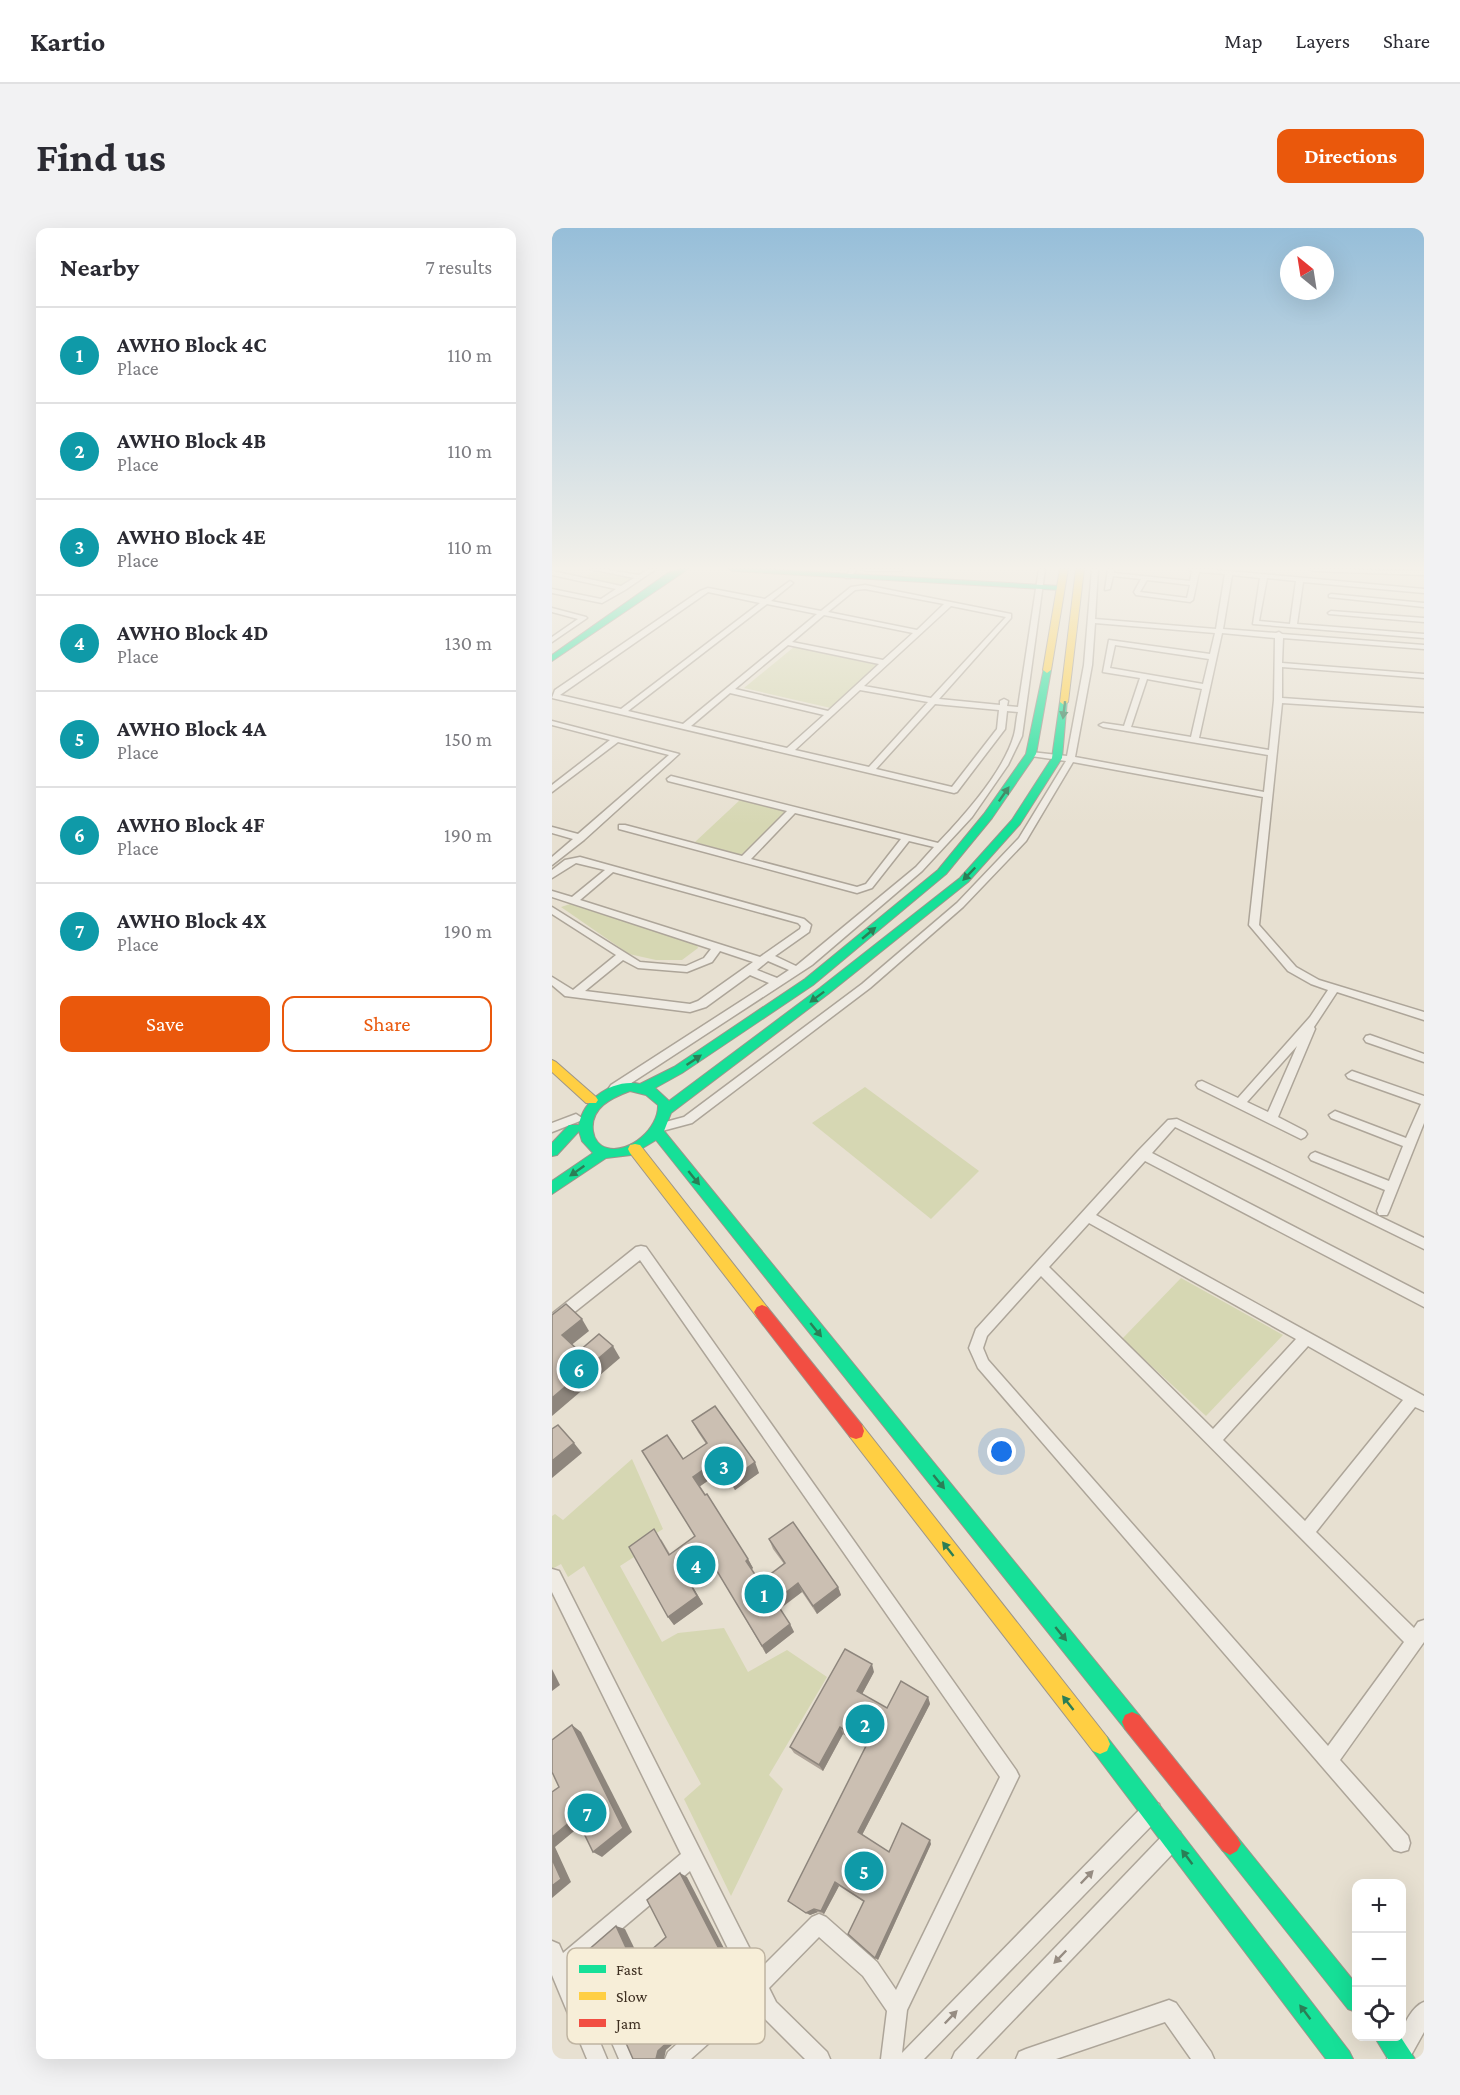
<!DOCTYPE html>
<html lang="en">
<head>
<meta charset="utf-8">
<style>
	:root { --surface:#fff; --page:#f2f2f3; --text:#2b2b33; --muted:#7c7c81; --line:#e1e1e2; --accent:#ea580c }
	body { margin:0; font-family:"Crimson Pro",serif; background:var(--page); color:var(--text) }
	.controls { position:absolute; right:18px; bottom:18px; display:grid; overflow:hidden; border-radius:12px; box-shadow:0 6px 24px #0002 }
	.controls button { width:54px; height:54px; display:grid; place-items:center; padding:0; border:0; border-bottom:2px solid var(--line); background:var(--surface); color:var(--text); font:30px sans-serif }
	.compass { position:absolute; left:728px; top:18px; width:54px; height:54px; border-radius:50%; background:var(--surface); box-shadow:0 6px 24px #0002; rotate:330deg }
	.you { position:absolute; left:450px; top:1224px; width:21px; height:21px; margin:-15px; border:4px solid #fff; border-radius:50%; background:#1a73e8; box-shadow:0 0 0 9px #1a73e833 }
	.badge { display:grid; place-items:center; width:39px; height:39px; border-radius:50%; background:var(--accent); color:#fff; font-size:20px; font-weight:700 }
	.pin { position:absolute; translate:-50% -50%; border:3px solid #fff; box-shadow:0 2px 6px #0006 }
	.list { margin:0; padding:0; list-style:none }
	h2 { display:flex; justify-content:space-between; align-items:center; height:78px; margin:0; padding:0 24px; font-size:26px }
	h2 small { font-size:20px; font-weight:400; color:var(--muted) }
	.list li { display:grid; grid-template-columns:39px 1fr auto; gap:18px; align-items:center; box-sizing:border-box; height:96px; padding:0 24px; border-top:2px solid var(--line) }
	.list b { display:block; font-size:22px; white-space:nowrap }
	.list p { margin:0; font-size:20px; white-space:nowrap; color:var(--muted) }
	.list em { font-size:20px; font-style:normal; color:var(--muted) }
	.actions { display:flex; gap:12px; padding:18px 24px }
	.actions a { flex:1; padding:14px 0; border:2px solid var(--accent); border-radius:12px; text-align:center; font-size:21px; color:var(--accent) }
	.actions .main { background:var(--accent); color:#fff }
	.icon { flex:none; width:33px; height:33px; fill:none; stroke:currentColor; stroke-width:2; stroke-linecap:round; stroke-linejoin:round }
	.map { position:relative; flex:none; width:872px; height:1831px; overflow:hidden; border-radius:12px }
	header { display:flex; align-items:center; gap:36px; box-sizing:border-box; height:84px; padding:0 30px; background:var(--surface); border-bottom:2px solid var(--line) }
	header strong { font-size:28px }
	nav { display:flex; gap:33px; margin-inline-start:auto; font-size:21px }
	.intro { display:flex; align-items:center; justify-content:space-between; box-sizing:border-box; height:144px; padding:0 36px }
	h1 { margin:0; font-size:42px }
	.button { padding:15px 27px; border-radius:12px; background:var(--accent); color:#fff; font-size:21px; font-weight:700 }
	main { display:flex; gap:36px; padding:0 36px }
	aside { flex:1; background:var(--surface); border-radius:12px; box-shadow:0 6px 24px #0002 }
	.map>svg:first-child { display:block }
	.green { fill:#d6d7b3 }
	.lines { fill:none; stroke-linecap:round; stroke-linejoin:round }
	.street-casing { stroke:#ada599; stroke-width:3 }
	.fast-casing { stroke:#9c958a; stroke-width:2 }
	.slow-casing { stroke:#9c958a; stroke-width:2 }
	.jam-casing { stroke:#9c958a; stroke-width:2 }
	.street { fill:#efebe3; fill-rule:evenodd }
	.fast { fill:#16e098; fill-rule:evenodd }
	.slow { fill:#ffcf43; fill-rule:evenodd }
	.jam { fill:#f24e42; fill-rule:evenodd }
	.wall { fill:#afa499 }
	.shaded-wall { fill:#8e867d }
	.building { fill:#cbbfb2; stroke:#8e867d; stroke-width:1.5 }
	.oneway { fill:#2b7e56 }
	.oneway2 { fill:#968c82 }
	.key { fill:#f7eed8; stroke:#bfb4a1; stroke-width:1.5 }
	.key-label { font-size:16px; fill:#3d2e20 }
</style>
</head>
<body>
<header>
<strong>Kartio</strong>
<nav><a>Map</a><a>Layers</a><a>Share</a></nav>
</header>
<div class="intro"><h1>Find us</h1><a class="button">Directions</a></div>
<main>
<aside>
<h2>Nearby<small>7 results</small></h2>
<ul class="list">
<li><span class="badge" style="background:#0f9aa8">1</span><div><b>AWHO Block 4C</b><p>Place</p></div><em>110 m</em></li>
<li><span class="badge" style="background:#0f9aa8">2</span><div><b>AWHO Block 4B</b><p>Place</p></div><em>110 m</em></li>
<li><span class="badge" style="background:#0f9aa8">3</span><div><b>AWHO Block 4E</b><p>Place</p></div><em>110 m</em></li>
<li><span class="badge" style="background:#0f9aa8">4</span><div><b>AWHO Block 4D</b><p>Place</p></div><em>130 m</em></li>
<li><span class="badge" style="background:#0f9aa8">5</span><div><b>AWHO Block 4A</b><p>Place</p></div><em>150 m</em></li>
<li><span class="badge" style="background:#0f9aa8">6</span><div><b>AWHO Block 4F</b><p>Place</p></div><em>190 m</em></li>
<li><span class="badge" style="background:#0f9aa8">7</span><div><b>AWHO Block 4X</b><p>Place</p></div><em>190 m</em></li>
</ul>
<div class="actions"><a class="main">Save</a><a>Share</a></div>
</aside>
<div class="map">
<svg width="872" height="1831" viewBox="0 0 872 1831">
	<rect width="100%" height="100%" fill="#e7e0d1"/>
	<g class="green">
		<polygon points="45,341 89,350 72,361 28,352"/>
		<polygon points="242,419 330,438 283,481 192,460"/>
		<polygon points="189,571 234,584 189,627 143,614"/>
		<polygon points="21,675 144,714 146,720 130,732 104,732 77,726 9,679"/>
		<polygon points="313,859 427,943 379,991 260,895"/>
		<polygon points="629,1050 731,1107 654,1188 570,1111"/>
		<polygon points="80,1231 111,1301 78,1322 82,1329 68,1338 110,1414 126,1405 172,1400 196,1444 235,1422 275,1449 217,1547 231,1561 179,1668 132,1571 149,1556 32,1338 16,1349 9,1336 0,1341 0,1288 3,1286 11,1292"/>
	</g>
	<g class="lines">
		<g class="street-casing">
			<g id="street">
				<polygon points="38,341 50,341 87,347 97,341 104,341 73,362 50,375 0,365 0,361 49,371 64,361 0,347 0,343 69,358 82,350"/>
				<polygon points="299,341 305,341 298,350 294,350 293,349"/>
				<polygon points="311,341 352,341 349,343 314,343"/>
				<path d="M487,341H493L470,508L456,537L420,589L370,643L260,737L67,863H59L57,860L59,857L217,755L198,747L154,779L138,784L13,768L0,757V749L21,762L64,727L0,686V679L88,734L134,738L152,730L159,721L0,669V663L20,669L53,642L24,635L0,650V642L13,632L28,629L252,691L259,697L257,704L223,728L244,738L364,639L382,619L357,613L320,660L305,665L67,601V597H73L190,628L235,583L116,553L115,551L119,548L386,615C412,588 452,543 462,507C464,500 464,491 466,484L455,483L453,501L405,564L402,565L0,470L3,462L148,363L156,360L213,371L238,353L241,355L240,356L219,373L269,383L299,359L313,357L459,386V390L387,471L448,477V473L452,471L456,473L455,478L466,479ZM313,361L392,376L365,402L276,384L303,362ZM156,364L208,375L69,481L8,467ZM215,376L265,386L131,496L76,483ZM399,378L454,389L379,470L312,458ZM272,387L361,405L331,432L240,414ZM236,417L327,436L276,483L183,461ZM308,462L376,474L317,539L243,522ZM178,465L272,487L235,520L139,498ZM383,476L447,482L445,501L400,559L324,541ZM243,585L349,611L314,656L305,659L199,631ZM61,644L246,695L249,698L248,701L208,729L28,672ZM168,723L201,734L146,773L138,776L33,763L71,732L86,740L135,744L160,734ZM216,733L237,742L225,750L205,742Z"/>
				<path d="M540,341H546L543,391L664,401L673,346L647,344L641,372L638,374L584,367L582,364L589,351L561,348L558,361L553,362L556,341H562V345L638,353L640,343L635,341H654L872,361V365L751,354L745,396L872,406V410L701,396L708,350L680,347L671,401L724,405L727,404L730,406L872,417V421L731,410L730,435L872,446V450L730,439V470L872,480V484L730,475L707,697L744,739L767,752L872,784V792L785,764L762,799L763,801L726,889L753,903L755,906L753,909L749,911L646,860L644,857L646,854L650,853L686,870L758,789L776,762L759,756L736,743L697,697L711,569L521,534L474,613L411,679L318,760L140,895L110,903L106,902L104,899L106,896L132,889L310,756L405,675L467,610L514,533L479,528L475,526L479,524L515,528L532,437ZM715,350L744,353L738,396L707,393ZM595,352L638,357L635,370L588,364ZM543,395L663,405L658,426L557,412L551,444L588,450L572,498L551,495L547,497L551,499L716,527L712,564L523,529L540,437ZM670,405L723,410L722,472L717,522L647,510ZM563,417L657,431L651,456L558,440ZM595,451L650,461L639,509L579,499ZM745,818L716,884L695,874Z"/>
				<polygon points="758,341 872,343 872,347 761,343"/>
				<polygon points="779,366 872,375 872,379 777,369 777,367"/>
				<polygon points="0,380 34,389 35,390 0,414 0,409 26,391 0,384"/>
				<polygon points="779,383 872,390 872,394 777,386 776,385"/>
				<polygon points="0,493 127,526 32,612 0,637 0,629 21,611 0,605 0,599 26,606 117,527 66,514 0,564 0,557 58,512 0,497"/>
				<polygon points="818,807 872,826 872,834 814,814 812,811 814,808"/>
				<polygon points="800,843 872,868 872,895 837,983 835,987 827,987 825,983 833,962 759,932 757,929 759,926 763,924 837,953 851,918 779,890 777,887 783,883 854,910 869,876 796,850 794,847"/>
				<polygon points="24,886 30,890 28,893 0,904 0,895"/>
				<path d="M625,891L872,1010V1021L623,899L600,925L872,1066V1079L593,933L544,987L872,1168V1183L863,1179L764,1304L862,1400L866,1394L872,1392V1414L788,1532L856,1608L858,1615L856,1622L849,1624L842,1622L426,1140L417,1120L424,1101L586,923L616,892ZM537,995L744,1111L661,1201L497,1039ZM489,1048L852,1414L776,1518L436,1132L431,1120L435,1108ZM756,1118L851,1172L753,1293L671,1212Z"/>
				<polygon points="89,1018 94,1019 464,1542 467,1548 355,1782 350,1825 593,1576 600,1574 607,1576 609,1583 607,1590 372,1831 329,1831 335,1783 311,1748 267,1709 217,1760 224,1774 275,1824 278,1831 253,1831 210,1788 203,1774 139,1831 113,1831 116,1824 193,1755 138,1643 41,1725 88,1831 67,1831 27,1738 19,1745 55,1831 35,1831 0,1747 0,1713 7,1716 11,1725 129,1626 0,1364 0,1341 7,1343 208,1741 260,1689 267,1686 274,1689 325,1734 344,1762 448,1549 88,1032 5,1098 0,1100 0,1086 84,1019"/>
				<polygon points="621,1602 628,1604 630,1611 628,1618 424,1831 400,1831 403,1824 614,1604"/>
				<polygon points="617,1772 624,1775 659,1824 662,1831 639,1831 613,1794 504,1831 464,1831 467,1824 474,1821"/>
				<path d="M872,1774V1804L857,1831H835L846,1808H850C850,1797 861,1778 872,1774Z"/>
			</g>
		</g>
		<g class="fast-casing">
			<g id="fast">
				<polygon points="127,341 136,341 0,433 0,427 116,345"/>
				<polygon points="177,341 211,341 508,358 512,360 508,362 181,343"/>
				<path d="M492,440L499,442L484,526L440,590L394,646L261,757L130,845L103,860L117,873L268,760L408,650L460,592L500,530L508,474L515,472L510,530L468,596L416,654L276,766L119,885L112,903L587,1487L590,1494L587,1501L580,1504L573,1501L104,912L79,927L54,930L0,966V953L41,925L30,913L27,903L5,927L0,928V915L17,897H27C31,871 62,850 88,856L122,839L253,751L386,642L432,586L474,526ZM78,863L94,867L106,877C107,900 78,926 55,920C47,918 42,911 41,903C38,880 59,870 78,863Z"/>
				<polygon points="548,1506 555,1509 797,1823 801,1831 774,1831 541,1523 538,1516 541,1509"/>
				<polygon points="678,1605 685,1609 804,1756 804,1784 796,1781 671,1623 667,1616 671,1609"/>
				<polygon points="822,1808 848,1808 863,1831 836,1831"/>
			</g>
		</g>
		<g class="slow-casing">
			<g id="slow">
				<polygon points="508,341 516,341 499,442 495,445 491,442"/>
				<polygon points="524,341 532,341 516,474 512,477 508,474"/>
				<polygon points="0,832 4,834 44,869 46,872 44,875 34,875 0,844"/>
				<polygon points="83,916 88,917 215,1079 218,1084 215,1089 210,1091 205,1089 78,925 76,921 78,917"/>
				<polygon points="304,1195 310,1197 555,1509 558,1516 555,1523 548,1526 541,1523 298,1209 296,1203 298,1197"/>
			</g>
		</g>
		<g class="jam-casing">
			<g id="jam">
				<polygon points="210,1077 215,1079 310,1197 312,1203 310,1209 304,1211 298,1209 205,1089 202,1084 205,1079"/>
				<polygon points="580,1484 587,1487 685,1609 689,1616 685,1623 678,1627 671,1623 573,1501 570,1494 573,1487"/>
			</g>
		</g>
		<use href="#street" class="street"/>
		<use href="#fast" class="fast"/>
		<use href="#slow" class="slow"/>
		<use href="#jam" class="jam"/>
	</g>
	<g class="wall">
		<polygon points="140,1193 207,1245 183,1262 170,1243 148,1258 196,1331 201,1340 199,1341 208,1354 232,1336 221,1321 217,1311 286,1359 289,1367 265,1386 250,1364 228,1381 238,1396 242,1404 214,1426 162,1338 138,1354 151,1376 122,1397 116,1389 109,1311 118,1326 143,1309 131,1231 154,1216 146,1204"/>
		<polygon points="322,1444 310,1466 335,1480 376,1469 378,1476 310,1607 337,1624 379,1616 326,1732 312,1674 287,1658 272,1686 266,1684 258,1687 314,1520 291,1506 271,1543 242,1525 238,1519"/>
	</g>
	<g class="shaded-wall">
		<polygon points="30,1091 37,1103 17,1119 10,1107"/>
		<polygon points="61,1118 68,1130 0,1188 0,1170"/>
		<polygon points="22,1215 30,1225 0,1250 0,1233"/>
		<polygon points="165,1232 170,1243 147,1259 141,1249"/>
		<polygon points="203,1234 207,1245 183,1262 178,1252"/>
		<polygon points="156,1328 162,1338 138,1354 151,1376 122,1397 116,1389 132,1345"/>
		<polygon points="196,1331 201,1340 199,1342 194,1333"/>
		<polygon points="246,1355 250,1364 227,1381 223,1373"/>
		<polygon points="286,1359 289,1367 265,1386 261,1378"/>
		<polygon points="238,1396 242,1404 214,1426 210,1418"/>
		<polygon points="320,1436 322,1444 308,1470 305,1463"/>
		<polygon points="0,1441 8,1457 0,1463"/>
		<polygon points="376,1469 378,1476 309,1609 306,1604"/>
		<polygon points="20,1497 29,1504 80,1604 50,1629 41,1624"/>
		<polygon points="288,1499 291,1506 271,1543 267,1537"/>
		<polygon points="24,1589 33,1594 3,1619 19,1654 0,1670 0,1609"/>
		<polygon points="378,1612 379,1616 326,1732 323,1730"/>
		<polygon points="128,1645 135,1649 190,1755 160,1782 152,1782"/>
		<polygon points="283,1654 287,1658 272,1686 269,1683"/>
		<polygon points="262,1681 266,1684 258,1687 254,1685"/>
		<polygon points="64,1698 73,1701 91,1738 82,1737"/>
		<polygon points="134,1745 142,1746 110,1774 127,1811 114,1822 112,1831 104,1831 106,1823 101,1774"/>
	</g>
	<g class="building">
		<polygon points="14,1076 30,1091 10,1107 27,1123 47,1106 61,1118 0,1170 0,1087"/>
		<polygon points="163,1178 203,1234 178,1252 165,1232 141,1249 153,1267 155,1266 196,1331 194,1333 208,1354 233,1335 217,1311 241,1294 286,1359 261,1378 246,1355 223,1373 238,1396 210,1418 156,1328 132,1345 145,1368 116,1389 77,1319 102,1301 117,1327 143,1308 90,1223 115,1207 131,1231 155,1215 140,1193"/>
		<polygon points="6,1197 22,1215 0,1233 0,1201"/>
		<polygon points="293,1421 320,1436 305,1463 335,1480 349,1453 376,1469 306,1604 337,1624 350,1595 378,1612 323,1730 296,1706 312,1673 283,1654 269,1683 262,1681 254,1685 236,1673 315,1516 288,1499 267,1537 238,1519"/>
		<polygon points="20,1497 71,1600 41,1624 24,1589 0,1609 0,1564 7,1559 0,1544 0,1512"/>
		<polygon points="0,1631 9,1651 0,1658"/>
		<polygon points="128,1645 184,1754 152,1782 134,1745 101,1774 119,1811 106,1823 104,1831 81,1831 34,1724 64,1698 82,1737 114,1709 95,1672"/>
	</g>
	<defs><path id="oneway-solid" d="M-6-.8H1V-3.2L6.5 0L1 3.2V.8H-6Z" transform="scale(1.5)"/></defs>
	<g class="oneway">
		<use href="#oneway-solid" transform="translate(512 482) rotate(97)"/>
		<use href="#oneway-solid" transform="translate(452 566) rotate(-55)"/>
		<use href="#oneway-solid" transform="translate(417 646) rotate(134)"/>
		<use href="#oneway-solid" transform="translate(317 705) rotate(-40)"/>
		<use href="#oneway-solid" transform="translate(265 769) rotate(143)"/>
		<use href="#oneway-solid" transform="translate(142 832) rotate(-34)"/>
		<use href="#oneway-solid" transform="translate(25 943) rotate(145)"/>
		<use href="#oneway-solid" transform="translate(142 950) rotate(51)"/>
		<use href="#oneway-solid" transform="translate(264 1102) rotate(51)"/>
		<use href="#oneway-solid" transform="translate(387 1254) rotate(51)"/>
		<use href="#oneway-solid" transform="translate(396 1321) rotate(-128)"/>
		<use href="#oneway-solid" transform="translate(509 1406) rotate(51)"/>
		<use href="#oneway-solid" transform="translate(516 1475) rotate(-128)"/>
		<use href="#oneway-solid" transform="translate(635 1629) rotate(-127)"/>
		<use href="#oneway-solid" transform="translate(753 1784) rotate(-127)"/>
	</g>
	<g class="oneway2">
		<use href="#oneway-solid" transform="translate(535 1649) rotate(-46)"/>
		<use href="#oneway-solid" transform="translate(508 1729) rotate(134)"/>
		<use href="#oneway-solid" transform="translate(399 1789) rotate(-46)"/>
	</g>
	<linearGradient id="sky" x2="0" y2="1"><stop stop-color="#96bed9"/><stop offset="0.57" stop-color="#f4f1ea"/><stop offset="1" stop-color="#f4f1ea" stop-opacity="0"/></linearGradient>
	<rect width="872" height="597" fill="url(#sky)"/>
	<rect x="15" y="1720" width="198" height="96" rx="9" class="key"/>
	<rect x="27" y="1737" width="27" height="8" fill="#16e098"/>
	<rect x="27" y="1764" width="27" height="8" fill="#ffcf43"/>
	<rect x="27" y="1791" width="27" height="8" fill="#f24e42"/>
	<g class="key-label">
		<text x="64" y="1747">Fast</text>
		<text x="64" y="1774">Slow</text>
		<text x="64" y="1801">Jam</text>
	</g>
</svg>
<div class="controls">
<button>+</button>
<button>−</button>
<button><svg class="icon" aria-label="locate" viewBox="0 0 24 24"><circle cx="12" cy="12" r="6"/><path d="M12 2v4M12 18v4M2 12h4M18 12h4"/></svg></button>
</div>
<svg class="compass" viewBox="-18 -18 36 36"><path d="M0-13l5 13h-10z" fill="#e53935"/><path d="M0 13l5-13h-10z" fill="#7c7c81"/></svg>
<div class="you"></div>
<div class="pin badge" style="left:212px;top:1366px;background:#0f9aa8">1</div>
<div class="pin badge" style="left:313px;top:1496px;background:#0f9aa8">2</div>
<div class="pin badge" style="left:172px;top:1238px;background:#0f9aa8">3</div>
<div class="pin badge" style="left:144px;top:1337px;background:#0f9aa8">4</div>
<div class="pin badge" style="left:312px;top:1643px;background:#0f9aa8">5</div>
<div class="pin badge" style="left:27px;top:1141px;background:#0f9aa8">6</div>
<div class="pin badge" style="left:35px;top:1585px;background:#0f9aa8">7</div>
</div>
</main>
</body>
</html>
